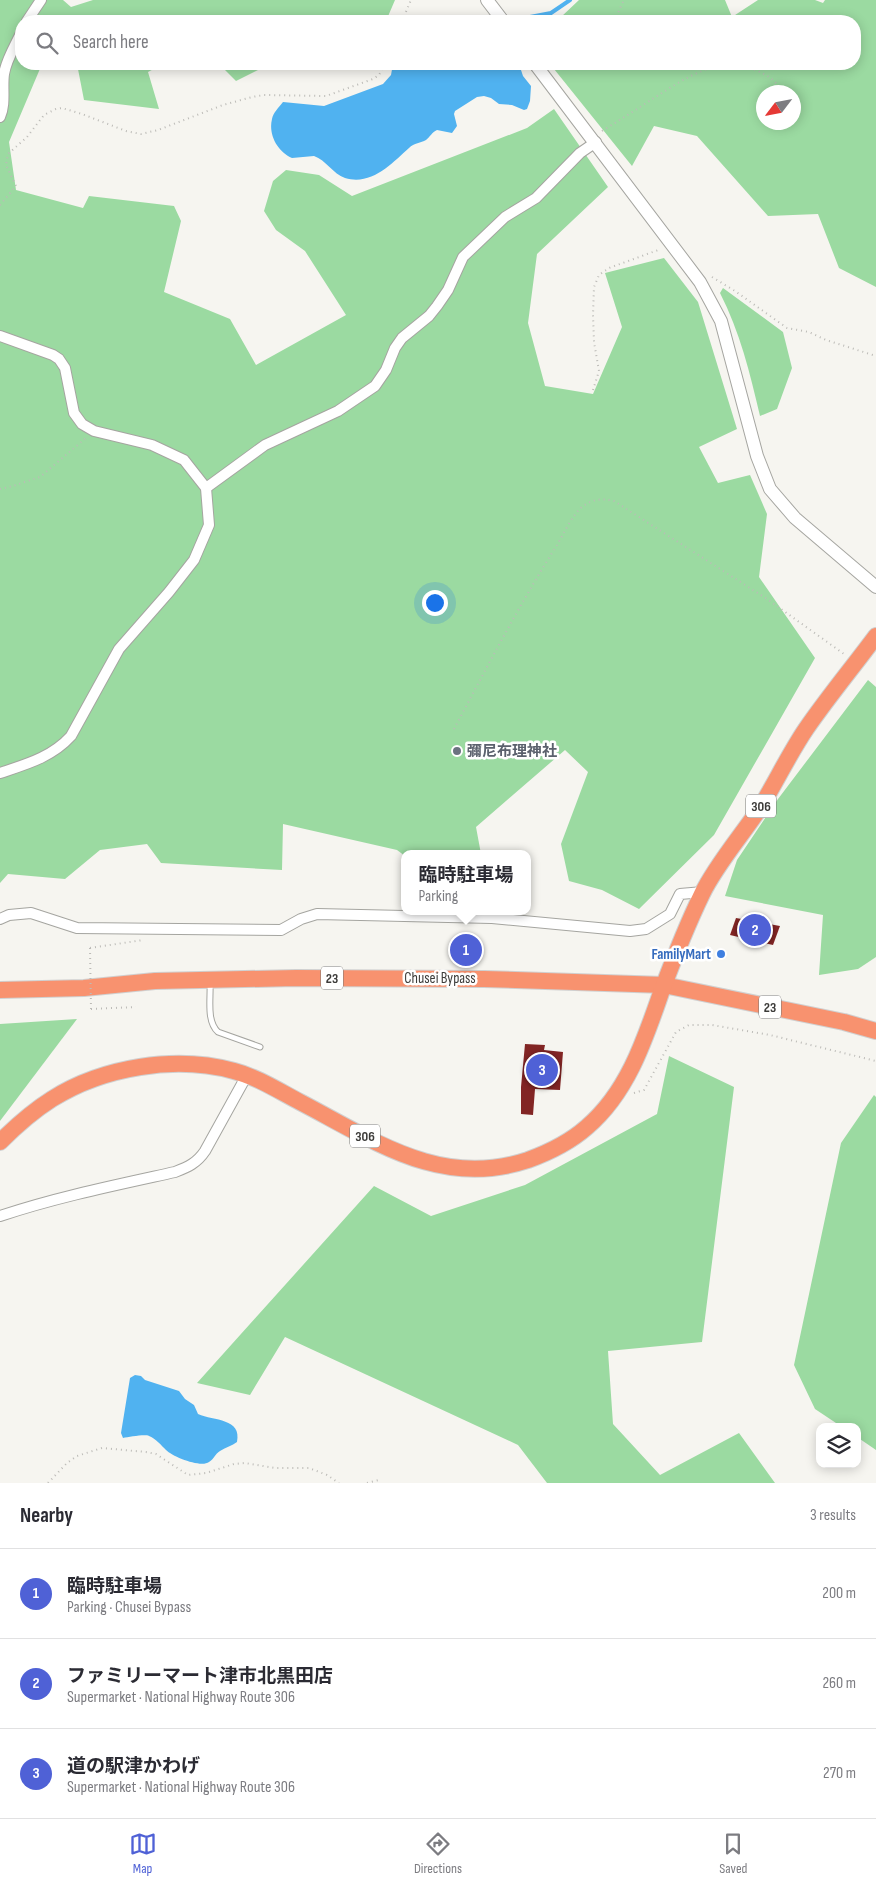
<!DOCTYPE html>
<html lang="en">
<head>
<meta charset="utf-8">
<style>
	:root { --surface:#fff; --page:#f2f2f3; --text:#2b2b33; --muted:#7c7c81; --line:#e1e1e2; --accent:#4f61d6 }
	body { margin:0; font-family:"Sofia Sans Condensed","Noto Sans JP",sans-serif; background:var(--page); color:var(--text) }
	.controls { position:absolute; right:15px; bottom:15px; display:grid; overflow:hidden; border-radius:10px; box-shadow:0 2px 12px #0003 }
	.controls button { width:45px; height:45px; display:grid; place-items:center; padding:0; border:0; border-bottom:1px solid var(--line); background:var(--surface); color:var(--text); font:25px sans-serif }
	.compass { position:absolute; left:756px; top:85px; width:45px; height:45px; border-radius:50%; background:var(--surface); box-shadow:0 2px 12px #0003; rotate:238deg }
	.you { position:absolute; left:434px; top:602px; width:18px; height:18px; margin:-12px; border:4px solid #fff; border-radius:50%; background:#1a73e8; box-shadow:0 0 0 8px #1a73e833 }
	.badge { display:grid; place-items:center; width:32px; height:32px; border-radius:50%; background:var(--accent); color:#fff; font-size:16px; font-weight:700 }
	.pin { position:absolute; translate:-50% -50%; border:2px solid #fff; box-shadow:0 1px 5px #0006 }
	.popup { position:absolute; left:401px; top:850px; width:130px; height:65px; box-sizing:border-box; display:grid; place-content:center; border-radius:10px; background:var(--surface); filter:drop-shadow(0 1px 4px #0005); font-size:16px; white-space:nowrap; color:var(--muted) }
	.popup b { font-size:19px; color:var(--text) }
	.popup::after { content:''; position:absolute; left:50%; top:100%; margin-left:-10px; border:10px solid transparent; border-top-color:var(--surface) }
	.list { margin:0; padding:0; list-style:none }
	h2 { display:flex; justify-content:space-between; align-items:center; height:65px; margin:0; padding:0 20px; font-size:21px }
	h2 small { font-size:16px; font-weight:400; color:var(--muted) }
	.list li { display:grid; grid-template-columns:32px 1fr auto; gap:15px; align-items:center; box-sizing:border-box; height:90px; padding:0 20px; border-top:1px solid var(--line) }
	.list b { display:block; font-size:19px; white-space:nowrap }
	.list p { margin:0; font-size:16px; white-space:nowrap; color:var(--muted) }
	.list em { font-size:16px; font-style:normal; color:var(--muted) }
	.icon { flex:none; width:28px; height:28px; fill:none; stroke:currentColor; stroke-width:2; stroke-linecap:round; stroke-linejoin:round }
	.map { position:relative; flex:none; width:876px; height:1483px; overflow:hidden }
	.search { position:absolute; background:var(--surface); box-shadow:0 2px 12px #0003; left:15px; right:15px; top:15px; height:55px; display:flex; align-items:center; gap:12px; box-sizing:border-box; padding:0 18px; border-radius:20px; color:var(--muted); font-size:19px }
	.sheet { height:335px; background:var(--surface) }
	nav { display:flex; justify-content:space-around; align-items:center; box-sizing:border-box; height:70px; border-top:1px solid var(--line); background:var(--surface); font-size:14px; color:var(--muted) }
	nav a { display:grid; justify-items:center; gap:2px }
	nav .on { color:var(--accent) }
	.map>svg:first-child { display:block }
	.green { fill:#9bdaa1; fill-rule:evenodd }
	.water { fill:#50b2f0 }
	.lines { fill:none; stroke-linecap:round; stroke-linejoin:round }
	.stream { stroke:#50b2f0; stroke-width:4 }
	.building { fill:#822524 }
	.service-casing { stroke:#a5a5a0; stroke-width:7 }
	.minor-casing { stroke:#a5a5a0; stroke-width:12 }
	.tertiary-casing { stroke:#a5a5a0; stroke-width:14 }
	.trunk-casing { stroke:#d0d0d0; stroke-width:18 }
	.path { stroke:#bcbbb7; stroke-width:2; stroke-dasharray:1 4; stroke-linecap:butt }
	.service { stroke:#fff; stroke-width:5 }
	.minor { stroke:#fff; stroke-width:10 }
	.tertiary { stroke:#fff; stroke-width:12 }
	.trunk { stroke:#f8926f; stroke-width:16 }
	.path-bridge { stroke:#bcbbb7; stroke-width:2; stroke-dasharray:1 4; stroke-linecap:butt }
	.worship-dot { fill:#6b7280; stroke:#fff; stroke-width:2 }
	.shop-dot { fill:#3f7fe0; stroke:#fff; stroke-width:2 }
	.labels { text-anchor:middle; stroke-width:5; stroke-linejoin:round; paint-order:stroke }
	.shield { fill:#fff; stroke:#777675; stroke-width:1 }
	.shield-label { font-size:14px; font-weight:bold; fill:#3d3c3a }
	.worship-label { font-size:15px; font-weight:bold; fill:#5b616d; stroke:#fff; text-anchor:start }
	.shop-label { font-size:15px; font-weight:bold; fill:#366cbe; stroke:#fff; text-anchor:end }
	.street-label { font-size:15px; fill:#3d3c3a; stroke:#fff }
</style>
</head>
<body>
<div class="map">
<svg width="876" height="1483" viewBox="0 0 876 1483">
	<rect width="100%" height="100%" fill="#f6f5f0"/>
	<g class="green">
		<polygon points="0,0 63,0 71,7 93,0 395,0 386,21 21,21 21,64 42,64 9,142 16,190 83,208 89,196 174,206 181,221 164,292 230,319 256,365 346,315 305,251 276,230 264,211 273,181 286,170 319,175 352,196 527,128 554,109 608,187 537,254 528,323 545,386 593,394 622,327 605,273 664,258 698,302 737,429 699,447 718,483 750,475 767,514 759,577 815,658 714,835 639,909 602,890 569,881 561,844 588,772 565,750 476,827 481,854 405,854 405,856 397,850 283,824 282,870 161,863 147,844 100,850 65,879 8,874 0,883"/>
		<path d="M579,0H725L732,17L758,0H815L823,3L825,0H876V287L839,268L818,214L768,216L697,136L654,126L632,166L550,64H855V21H537L561,17ZM764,92H794V122H764Z"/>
		<polygon points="77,64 163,64 148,72 159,109 84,100"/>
		<polygon points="219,64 270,64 236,81"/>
		<path d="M723,288L783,332L792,368L777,409L760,416C750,373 740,332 720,293Z"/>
		<polygon points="868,680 876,687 876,957 858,969 819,975 823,915 725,896 737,860 778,799"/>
		<polygon points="77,1019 0,1121 0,1024"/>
		<polygon points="669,1056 734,1087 702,1342 608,1351 613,1424 660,1475 739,1433 775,1483 547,1483 518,1445 285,1337 250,1395 197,1383 374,1186 431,1216 525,1185 657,1114"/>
		<polygon points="874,1095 876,1097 876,1450 857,1437 857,1427 842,1427 815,1409 794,1365 841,1143"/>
	</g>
	<g class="water">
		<path d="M393,64H515L520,67L523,76L531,86L530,101L527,109L524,110L512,105L499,104L491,98L484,96L477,97L455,111L454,114L457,126L452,133L437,130C432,132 430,137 426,140C421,143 414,143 409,148C392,163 372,186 345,178C333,174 326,160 314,156L292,158C278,152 268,135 272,119C273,113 279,107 283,102L324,106L383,84L391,75Z"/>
		<path d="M135,1375L141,1376L145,1380L179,1391L185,1399L194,1405L198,1414C214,1421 242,1418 237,1442C232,1446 226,1447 220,1451C215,1454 214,1459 209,1462C201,1468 173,1457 166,1450C162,1446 155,1438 149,1436C145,1434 129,1437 123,1438L121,1433L130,1378Z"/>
	</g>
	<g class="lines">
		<polyline class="stream" points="524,21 530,17 551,13 570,0"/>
	</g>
	<g class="building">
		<polygon points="736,918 780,926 773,945 730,935"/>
		<polygon points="525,1044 545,1045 544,1050 563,1052 560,1090 535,1089 533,1115 521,1114 521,1087"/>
	</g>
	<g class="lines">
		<g class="service-casing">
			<path id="service" d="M210,983C211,998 206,1021 218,1032L260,1047"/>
		</g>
		<g class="minor-casing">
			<g id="minor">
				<polyline points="27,21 41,0"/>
				<path d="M0,117C6,104 2,88 4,74C6,60 15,46 21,33"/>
				<path d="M0,336L53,355L59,359L65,368L74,413L82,424L94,431L152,445L184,460L206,488L209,525L194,560L169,592L119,649L71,736C52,757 27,764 0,773"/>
				<polyline points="206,488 265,445 338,411 375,386 386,370 395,348 402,338 429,316 437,306 448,290 463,257 505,217 536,198 580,153 596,142"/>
				<polyline points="0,919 9,915 31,913 77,928 281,930 301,919 317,914 492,918 630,931 646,929 670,914 680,894 703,892"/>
				<path d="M0,1216C57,1197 116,1185 175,1172C188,1167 197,1163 205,1151L247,1075"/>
			</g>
		</g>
		<g class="tertiary-casing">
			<g id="tertiary">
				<polyline points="487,0 503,21"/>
				<polyline points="535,64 700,282 721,321 757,456 770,489 795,518 876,587"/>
			</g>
		</g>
		<g class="trunk-casing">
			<g id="trunk">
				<polyline points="0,990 84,988 155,981 296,978 484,979 664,985 844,1022 876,1031"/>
				<path d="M0,1142C16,1126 33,1111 52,1099C103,1067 175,1055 234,1071C257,1077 279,1091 300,1102C375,1141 441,1189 528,1160C550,1152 570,1142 587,1127C628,1092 645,1039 662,990C674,958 687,925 702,894C716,865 742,835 760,808C776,782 789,754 806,729C828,697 853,667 876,636"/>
			</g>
		</g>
		<g class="path">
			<polyline points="405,17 416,21"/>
			<polyline points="402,21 411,0"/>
			<polyline points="614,21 624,0"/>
			<path d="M602,131C620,120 637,109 654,98C684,79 716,56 753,69C766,74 776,80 782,92"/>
			<polyline points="0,205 16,186 6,165 8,154 27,137 44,115 56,109 62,108 82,114 126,131 141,134 158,130 223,105 252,97 264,95 326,96 373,79 379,75 385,64"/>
			<polyline points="712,277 735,291 787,328 809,332 826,340 876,356"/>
			<polyline points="593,390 599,371 594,342 593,315 594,287 599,275 609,268 661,249"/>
			<polyline points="0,489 13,486 40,477 86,438"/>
			<path d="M454,729C487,667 519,605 557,545C563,535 573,514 582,507C592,499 602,498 614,501L767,599L844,654"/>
			<polyline points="90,948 143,940"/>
			<polyline points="91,1009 136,1007"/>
			<polyline points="634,1093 644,1090 676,1032 689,1025 712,1025 770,1035 876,1061"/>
			<polyline points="48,1483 67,1463 77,1456 102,1448 146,1452 156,1454 188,1475 206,1473 234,1464 245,1463 275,1468 309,1468 327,1475 339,1483"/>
			<polyline points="367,1483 379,1480"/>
		</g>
		<use href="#service" class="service"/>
		<use href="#minor" class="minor"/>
		<use href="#tertiary" class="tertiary"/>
		<use href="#trunk" class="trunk"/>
		<polyline class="path-bridge" points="90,948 91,1009"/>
	</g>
	<circle class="worship-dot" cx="457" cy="751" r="5"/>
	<circle class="shop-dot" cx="721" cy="954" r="5"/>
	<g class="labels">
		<g class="shield">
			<rect x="746" y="794.5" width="30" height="23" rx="4"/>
			<rect x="321" y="966.5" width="22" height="23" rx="4"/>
			<rect x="759" y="995.5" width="22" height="23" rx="4"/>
			<rect x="350" y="1124.5" width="30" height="23" rx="4"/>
		</g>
		<g class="shield-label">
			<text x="761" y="811">306</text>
			<text x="332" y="983">23</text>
			<text x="770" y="1012">23</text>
			<text x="365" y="1141">306</text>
		</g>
		<g class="worship-label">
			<text x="467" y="756">彌尼布理神社</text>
		</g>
		<g class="shop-label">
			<text x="711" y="959">FamilyMart</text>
		</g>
		<g class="street-label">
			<text x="440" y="983">Chusei Bypass</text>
		</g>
	</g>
</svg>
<div class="controls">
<button><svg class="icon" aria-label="layers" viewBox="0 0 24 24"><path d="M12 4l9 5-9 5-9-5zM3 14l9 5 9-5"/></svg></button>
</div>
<svg class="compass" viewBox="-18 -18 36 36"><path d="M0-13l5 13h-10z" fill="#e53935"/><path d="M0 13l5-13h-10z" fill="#7c7c81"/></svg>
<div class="you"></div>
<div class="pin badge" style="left:466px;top:950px">1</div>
<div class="popup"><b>臨時駐車場</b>Parking</div>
<div class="pin badge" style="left:755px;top:930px">2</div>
<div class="pin badge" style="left:542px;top:1070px">3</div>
<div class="search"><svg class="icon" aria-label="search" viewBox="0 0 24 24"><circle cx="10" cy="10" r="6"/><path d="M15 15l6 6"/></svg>Search here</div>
</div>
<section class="sheet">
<h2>Nearby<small>3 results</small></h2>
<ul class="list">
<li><span class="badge">1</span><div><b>臨時駐車場</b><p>Parking · Chusei Bypass</p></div><em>200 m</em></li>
<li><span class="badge">2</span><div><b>ファミリーマート津市北黒田店</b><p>Supermarket · National Highway Route 306</p></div><em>260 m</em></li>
<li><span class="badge">3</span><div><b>道の駅津かわげ</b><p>Supermarket · National Highway Route 306</p></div><em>270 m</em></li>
</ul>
</section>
<nav>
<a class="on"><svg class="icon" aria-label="map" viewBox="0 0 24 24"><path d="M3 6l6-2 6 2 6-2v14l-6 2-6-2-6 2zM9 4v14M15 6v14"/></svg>Map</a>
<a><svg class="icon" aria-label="directions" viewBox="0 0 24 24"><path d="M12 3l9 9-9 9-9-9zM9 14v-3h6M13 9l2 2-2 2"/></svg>Directions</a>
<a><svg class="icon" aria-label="saved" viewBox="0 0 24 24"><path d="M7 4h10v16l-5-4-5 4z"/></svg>Saved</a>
</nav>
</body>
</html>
